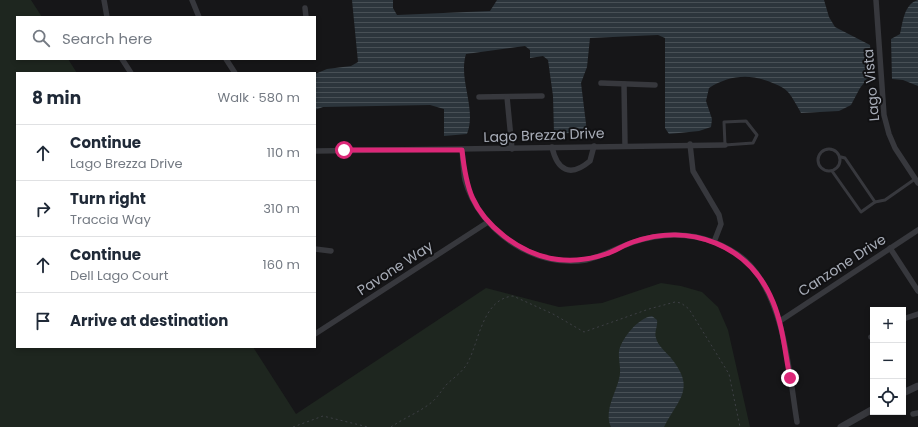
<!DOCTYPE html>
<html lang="en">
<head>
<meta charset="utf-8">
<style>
	:root { --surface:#fff; --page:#f6f6f7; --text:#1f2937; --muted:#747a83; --line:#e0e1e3 }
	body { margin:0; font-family:Poppins,sans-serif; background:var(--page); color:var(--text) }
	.controls { position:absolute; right:12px; bottom:12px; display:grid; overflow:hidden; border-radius:0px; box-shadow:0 2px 6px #0003 }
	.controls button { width:36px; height:36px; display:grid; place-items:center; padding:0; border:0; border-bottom:1px solid var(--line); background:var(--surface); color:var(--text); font:20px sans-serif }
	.stop { position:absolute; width:12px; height:12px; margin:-9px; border:3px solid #db2777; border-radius:50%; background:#fff }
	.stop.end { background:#db2777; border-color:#fff; box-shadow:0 1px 4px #0008 }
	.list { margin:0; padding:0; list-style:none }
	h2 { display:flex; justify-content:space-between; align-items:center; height:52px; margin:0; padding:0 16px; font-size:17px }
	h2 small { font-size:13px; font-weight:400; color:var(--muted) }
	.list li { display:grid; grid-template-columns:26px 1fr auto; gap:12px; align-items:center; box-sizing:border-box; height:56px; padding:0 16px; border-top:1px solid var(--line) }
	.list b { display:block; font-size:15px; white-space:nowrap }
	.list p { margin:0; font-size:13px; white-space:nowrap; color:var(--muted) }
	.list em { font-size:13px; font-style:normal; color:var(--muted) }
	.icon { flex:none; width:22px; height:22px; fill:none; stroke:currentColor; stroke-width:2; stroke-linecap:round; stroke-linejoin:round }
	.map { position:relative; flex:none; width:918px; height:427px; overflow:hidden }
	.search { position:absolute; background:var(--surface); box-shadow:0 2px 6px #0003; left:16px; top:16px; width:300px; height:44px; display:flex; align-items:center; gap:10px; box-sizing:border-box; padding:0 14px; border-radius:0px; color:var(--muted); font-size:15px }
	.panel { position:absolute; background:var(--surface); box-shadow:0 2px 6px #0003; left:16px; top:72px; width:300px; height:276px; border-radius:0px }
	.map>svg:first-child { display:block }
	.green { fill:#1e261f }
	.water { fill:url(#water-rules) }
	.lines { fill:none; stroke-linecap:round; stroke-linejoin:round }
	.path { stroke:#3d3f44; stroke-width:1; stroke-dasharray:2 3; stroke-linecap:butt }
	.service { stroke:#37383d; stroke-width:3 }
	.minor { stroke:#37383d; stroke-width:5.5 }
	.tertiary { stroke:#37383d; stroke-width:7 }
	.route { stroke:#db2777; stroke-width:5 }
	.labels { text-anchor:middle; stroke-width:4; stroke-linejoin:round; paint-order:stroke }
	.street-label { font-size:14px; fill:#a8adb8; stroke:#111113 }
</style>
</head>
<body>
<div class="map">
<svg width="918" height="427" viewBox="0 0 918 427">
	<defs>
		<pattern id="water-rules" width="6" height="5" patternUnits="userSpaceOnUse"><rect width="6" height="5" fill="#2c353c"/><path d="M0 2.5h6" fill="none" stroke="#485056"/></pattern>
	</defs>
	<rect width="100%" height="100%" fill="#161618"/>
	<polygon class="green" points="0,0 31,0 42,17 17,17 17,59 68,59 77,73 17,73 17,347 253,347 296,414 486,288 559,307 602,303 661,283 681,286 702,292 718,307 728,330 750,427 0,427"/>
	<g class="water">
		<path d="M352,0H393V8L397,15L490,11L497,0H824L829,17L835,27L870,45L873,81L867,79L860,88L851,105L839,111L801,113C797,106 793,98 788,92C784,88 780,86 775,84C751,73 730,75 709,88L706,101L712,119L711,127L699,131L669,134L665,128V38L658,35L590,38L587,67L581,83L587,132L554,134L553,96L548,60L543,56L530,58V50L525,46L466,54C458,80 477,108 467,134L444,136V109L430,105L323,107L315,110V74L327,69L351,66L358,62Z"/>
		<path d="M918,0V86L903,80L892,79L891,39L900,34C903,22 904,4 918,0Z"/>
		<path d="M652,316L657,320C658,326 654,332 656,338C658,346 666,352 671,358C696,389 679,398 664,427H611C604,411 615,395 619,379C622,370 618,360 619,351C622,338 638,318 652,316Z"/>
	</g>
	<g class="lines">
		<g class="path">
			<polyline points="293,427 323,416 368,427"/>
			<path d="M391,427C404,418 420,412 432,402C439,396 442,389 448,383C455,377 462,372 467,364C479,343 482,299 513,296L553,314L584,332L649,309L675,302L681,303L689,309L729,374L740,427"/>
		</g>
		<g class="service">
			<polygon points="746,121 757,135 753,143 725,145 724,122"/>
			<circle cx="829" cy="160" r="11"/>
			<polyline points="841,157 845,158 875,202"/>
			<polyline points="832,171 861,212 875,202 885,200 915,179"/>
		</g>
		<g class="minor">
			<polyline points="104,0 107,17"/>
			<polyline points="192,0 199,17"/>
			<polyline points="876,0 884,115 889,134 895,148 918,183"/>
			<polyline points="305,8 306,17"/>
			<polyline points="122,59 131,73"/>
			<polyline points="226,59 235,73"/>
			<polyline points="601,83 655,85"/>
			<polyline points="624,84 625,145"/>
			<polyline points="479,97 542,96"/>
			<polyline points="507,97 512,149"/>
			<path d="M690,144L693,171L719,215L721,224L714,242C726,247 741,255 750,265C785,304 789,372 797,422"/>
			<path d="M552,147C557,170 570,178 590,161L594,146"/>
			<path d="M462,150C463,159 463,170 465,180C479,230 534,269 586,260C604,256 618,247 634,242C661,233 687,232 714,242"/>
			<polyline points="315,151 725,145"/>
			<polyline points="890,248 918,291"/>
			<polyline points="315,249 331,251"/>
			<polyline points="903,319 918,314"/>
			<polyline points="780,321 918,230"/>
			<polyline points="315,334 488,222"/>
			<polyline points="871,337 873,336"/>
			<polyline points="913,414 918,413"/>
		</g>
		<g class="tertiary">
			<polyline points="903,393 918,386"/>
			<polyline points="841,427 873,409"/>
		</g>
	</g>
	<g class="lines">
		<path class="route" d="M344,150H462C466,188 472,211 504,236C535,260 568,267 606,254C615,251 624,245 633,242C690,222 750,245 773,302C783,326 785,353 790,378"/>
	</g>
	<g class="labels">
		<g class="street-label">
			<text transform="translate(871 85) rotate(-95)" y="5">Lago Vista</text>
			<text transform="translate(544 135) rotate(-2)" y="5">Lago Brezza Drive</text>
			<text transform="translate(842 265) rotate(-33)" y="5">Canzone Drive</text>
			<text transform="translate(395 268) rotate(-33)" y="5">Pavone Way</text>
		</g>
	</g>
</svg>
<div class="controls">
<button>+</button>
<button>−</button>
<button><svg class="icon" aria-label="locate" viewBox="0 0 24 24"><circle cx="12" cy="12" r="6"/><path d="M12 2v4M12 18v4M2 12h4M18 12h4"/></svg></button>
</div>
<div class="stop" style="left:344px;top:150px"></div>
<div class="stop end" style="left:790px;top:378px"></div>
<div class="search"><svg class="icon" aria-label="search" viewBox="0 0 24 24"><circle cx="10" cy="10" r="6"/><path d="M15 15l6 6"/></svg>Search here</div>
<section class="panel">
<h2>8 min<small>Walk · 580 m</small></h2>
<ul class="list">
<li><svg class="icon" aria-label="ahead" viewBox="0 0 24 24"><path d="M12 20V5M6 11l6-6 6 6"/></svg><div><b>Continue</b><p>Lago Brezza Drive</p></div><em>110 m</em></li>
<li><svg class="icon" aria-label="right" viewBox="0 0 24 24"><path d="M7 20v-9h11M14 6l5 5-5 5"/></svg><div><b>Turn right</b><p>Traccia Way</p></div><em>310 m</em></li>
<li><svg class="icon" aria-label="ahead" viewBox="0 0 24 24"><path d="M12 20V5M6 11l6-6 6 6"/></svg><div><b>Continue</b><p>Dell Lago Court</p></div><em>160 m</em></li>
<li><svg class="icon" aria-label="arrive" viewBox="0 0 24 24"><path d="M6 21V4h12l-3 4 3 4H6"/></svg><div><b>Arrive at destination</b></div></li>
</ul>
</section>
</div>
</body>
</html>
